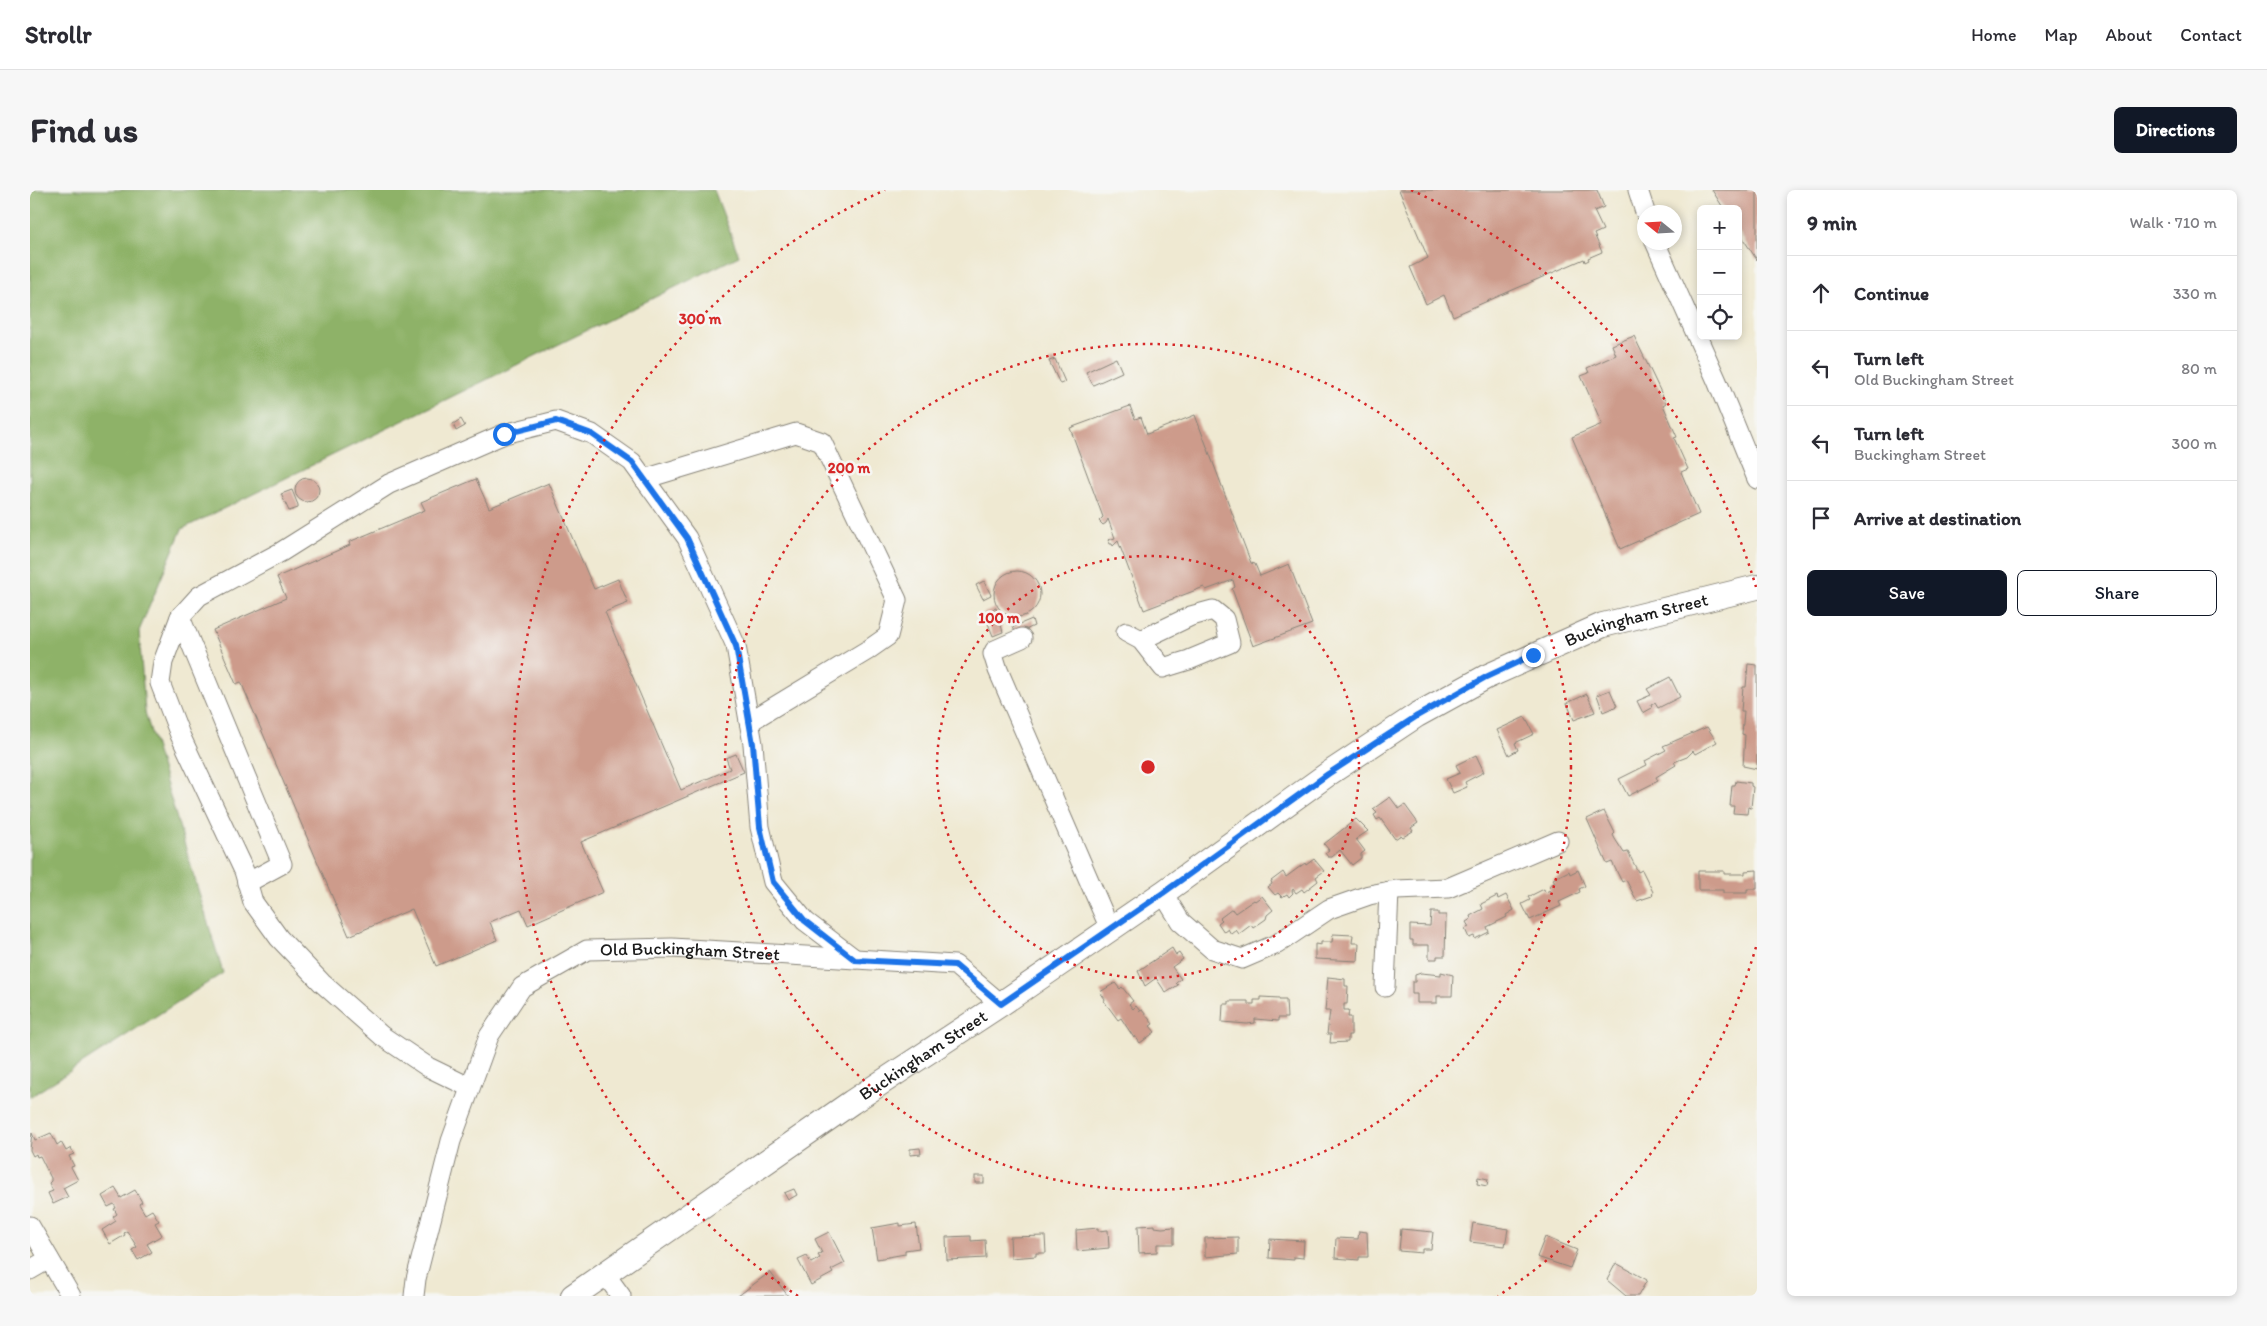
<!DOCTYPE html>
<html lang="en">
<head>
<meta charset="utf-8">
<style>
	:root { --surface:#fff; --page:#f7f7f7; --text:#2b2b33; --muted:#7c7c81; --line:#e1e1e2; --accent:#111827 }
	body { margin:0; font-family:Itim,sans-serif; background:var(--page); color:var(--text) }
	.controls { position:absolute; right:15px; top:15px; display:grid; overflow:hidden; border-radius:8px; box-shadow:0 2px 8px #0003 }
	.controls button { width:45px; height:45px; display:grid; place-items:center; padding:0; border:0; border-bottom:1px solid var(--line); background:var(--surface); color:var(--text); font:25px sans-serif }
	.compass { position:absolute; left:1607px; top:15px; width:45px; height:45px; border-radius:50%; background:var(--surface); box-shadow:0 2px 8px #0003; rotate:288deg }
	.stop { position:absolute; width:15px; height:15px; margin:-11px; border:4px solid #1a73e8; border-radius:50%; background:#fff }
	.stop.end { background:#1a73e8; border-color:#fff; box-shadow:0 1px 5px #0008 }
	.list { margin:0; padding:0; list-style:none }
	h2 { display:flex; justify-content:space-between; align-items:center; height:65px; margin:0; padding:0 20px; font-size:21px }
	h2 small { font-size:16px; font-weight:400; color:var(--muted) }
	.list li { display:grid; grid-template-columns:32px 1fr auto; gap:15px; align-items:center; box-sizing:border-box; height:75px; padding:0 20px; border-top:1px solid var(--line) }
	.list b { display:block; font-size:19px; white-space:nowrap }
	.list p { margin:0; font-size:16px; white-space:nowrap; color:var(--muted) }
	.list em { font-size:16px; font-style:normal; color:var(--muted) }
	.actions { display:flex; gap:10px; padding:15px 20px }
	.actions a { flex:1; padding:11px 0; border:1px solid var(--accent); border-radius:8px; text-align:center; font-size:18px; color:var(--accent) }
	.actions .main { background:var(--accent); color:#fff }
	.icon { flex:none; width:28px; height:28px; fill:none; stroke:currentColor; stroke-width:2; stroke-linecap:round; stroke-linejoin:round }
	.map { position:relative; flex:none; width:1727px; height:1106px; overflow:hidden; border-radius:8px }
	header { display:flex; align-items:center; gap:30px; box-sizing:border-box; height:70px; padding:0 25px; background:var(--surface); border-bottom:1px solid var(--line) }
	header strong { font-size:24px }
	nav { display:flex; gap:28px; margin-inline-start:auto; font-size:18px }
	.intro { display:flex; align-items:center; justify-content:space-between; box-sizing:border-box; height:120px; padding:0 30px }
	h1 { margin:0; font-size:35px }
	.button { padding:12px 22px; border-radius:8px; background:var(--accent); color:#fff; font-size:18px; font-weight:700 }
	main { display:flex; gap:30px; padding:0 30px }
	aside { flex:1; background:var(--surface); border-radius:8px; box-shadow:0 2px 8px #0003 }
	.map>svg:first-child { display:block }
	.forest { fill:#8eb267; stroke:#556742 }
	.building { fill:#cd9b8b }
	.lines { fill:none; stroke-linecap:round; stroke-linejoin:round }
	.minor-casing { stroke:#868277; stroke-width:21 }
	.major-casing { stroke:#868277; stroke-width:26 }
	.minor { stroke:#fff; stroke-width:19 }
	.major { stroke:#fff; stroke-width:24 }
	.route { stroke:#1a73e8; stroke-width:6 }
	.ring { fill:none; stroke:#d62828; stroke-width:2.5; stroke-dasharray:2.5 5 }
	.labels { text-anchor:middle; stroke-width:5; stroke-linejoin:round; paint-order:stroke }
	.street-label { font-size:18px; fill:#1c1c1c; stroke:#f6f6f2 }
	.centre { fill:#d62828; stroke:#f6f6f2; stroke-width:2.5 }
	.ring-label { font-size:15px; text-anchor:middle; font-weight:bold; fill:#d62828; stroke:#f6f6f2; stroke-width:5; stroke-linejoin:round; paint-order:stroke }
</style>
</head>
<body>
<header>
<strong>Strollr</strong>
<nav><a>Home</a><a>Map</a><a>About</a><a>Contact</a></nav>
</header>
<div class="intro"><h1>Find us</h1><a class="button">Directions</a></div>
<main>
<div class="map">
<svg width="1727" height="1106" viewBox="0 0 1727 1106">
	<rect width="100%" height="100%" fill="#f6f6f2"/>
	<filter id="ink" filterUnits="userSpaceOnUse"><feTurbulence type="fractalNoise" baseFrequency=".02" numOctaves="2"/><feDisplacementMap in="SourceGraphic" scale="10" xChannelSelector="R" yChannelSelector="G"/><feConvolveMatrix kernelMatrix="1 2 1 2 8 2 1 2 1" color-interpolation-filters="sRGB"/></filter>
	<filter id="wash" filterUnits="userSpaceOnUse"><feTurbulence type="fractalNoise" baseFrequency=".0096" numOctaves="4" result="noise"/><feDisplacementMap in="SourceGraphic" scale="20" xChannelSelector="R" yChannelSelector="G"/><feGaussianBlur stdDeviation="1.12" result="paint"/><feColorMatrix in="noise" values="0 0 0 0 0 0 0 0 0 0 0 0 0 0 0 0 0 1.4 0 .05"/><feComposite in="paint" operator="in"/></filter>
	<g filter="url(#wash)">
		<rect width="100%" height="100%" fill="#efe9d2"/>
		<polygon class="forest" points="0,0 684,0 709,66 152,339 109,441 115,522 193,783 0,907"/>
		<g id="blocks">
			<g class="building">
				<polygon points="1369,0 1567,0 1574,17 1564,21 1573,40 1564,44 1572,62 1558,68 1559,70 1555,72 1554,69 1423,126 1414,105 1396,114 1380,77 1398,68"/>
				<polygon points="1682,0 1727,0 1727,70 1708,41 1708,19 1694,19"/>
				<polygon points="1604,146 1636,213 1633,215 1647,247 1644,248 1658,279 1651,282 1669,324 1590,359 1542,247 1572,234 1551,186 1559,183 1557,178 1586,165 1582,155"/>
				<polygon points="1086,168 1092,182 1063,195 1056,182"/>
				<polygon points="1025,169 1035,192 1030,194 1019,171"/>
				<polygon points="1100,216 1105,229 1111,227 1117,244 1165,225 1221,373 1225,374 1230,386 1259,374 1282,434 1223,456 1202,399 1205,397 1203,390 1176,400 1174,397 1114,420 1088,351 1083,356 1082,354 1080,354 1078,350 1085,348 1078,329 1076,333 1073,335 1069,331 1073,327 1040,238"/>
				<polygon points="431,229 435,236 426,241 423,234"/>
				<circle cx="277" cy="300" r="12"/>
				<polygon points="446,289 459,318 519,293 564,399 588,389 598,413 575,422 651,600 700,579 696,568 706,564 714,582 551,652 573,702 498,735 491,719 460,732 467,750 406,776 382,719 319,746 211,492 206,494 183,440 256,408 247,387 320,355 319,352 395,320 391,312"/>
				<polygon points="262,300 268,315 268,318 259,321 251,304"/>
				<circle cx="987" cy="404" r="23"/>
				<polygon points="954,391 961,405 953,409 946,395"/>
				<polygon points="966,418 973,442 963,446 954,423"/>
				<polygon points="1002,429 1004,436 986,444 983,437"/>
				<polygon points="1718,474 1727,475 1727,579 1713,576 1715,545 1712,544 1714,521 1711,521 1713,497 1716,497"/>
				<polygon points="1640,487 1650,507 1628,518 1625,513 1621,515 1622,518 1613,523 1607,511 1621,505 1617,499"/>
				<polygon points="1580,500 1587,516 1573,522 1567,505"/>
				<polygon points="1557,504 1565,522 1544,530 1537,513"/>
				<polygon points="1495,527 1504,544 1485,553 1488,560 1479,565 1467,540"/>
				<polygon points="1677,537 1687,552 1665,564 1663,561 1657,567 1644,572 1646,575 1626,587 1628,591 1598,606 1589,589 1617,575 1615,571 1636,560 1633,556"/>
				<polygon points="1446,565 1454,582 1435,592 1437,597 1423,603 1416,589 1430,583 1426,575"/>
				<polygon points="1706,591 1721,593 1721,596 1723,597 1721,618 1718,617 1717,624 1703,623 1704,616 1700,616 1702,595 1705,595"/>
				<polygon points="1360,607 1369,619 1375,615 1388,633 1381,638 1383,641 1373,647 1371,645 1365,649 1350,628 1347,630 1344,625 1347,623 1343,619"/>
				<polygon points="1574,621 1585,643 1583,645 1585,649 1594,663 1598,662 1608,682 1612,680 1623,702 1622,706 1607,711 1596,690 1592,692 1582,672 1577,674 1557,629"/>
				<polygon points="1326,629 1338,641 1326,649 1335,661 1331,664 1331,668 1322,675 1310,660 1302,667 1298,667 1295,663 1299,660 1294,654"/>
				<polygon points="1284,669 1294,681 1286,687 1288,691 1274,702 1272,699 1266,703 1263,699 1262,701 1263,703 1259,707 1257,704 1252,707 1248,703 1245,705 1238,697 1242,694 1241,691 1253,682 1256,687 1275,673 1276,675"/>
				<polygon points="1548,680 1555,696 1549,699 1550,702 1529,712 1531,716 1500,730 1492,714 1500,710 1498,707 1514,699 1515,702 1521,700 1519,696 1525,692 1523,689 1539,681 1540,684"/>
				<polygon points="1727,680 1727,699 1717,699 1717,703 1693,703 1693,700 1668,700 1668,681 1694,681 1694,684 1715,684 1715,681"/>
				<polygon points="1476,705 1484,720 1476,725 1477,727 1457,737 1459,742 1445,749 1444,746 1439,748 1435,739 1439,737 1436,732 1441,729 1440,726 1453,719 1451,714 1467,706 1468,709"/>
				<polygon points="1232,706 1243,720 1237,725 1236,729 1223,738 1221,735 1209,744 1206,740 1201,744 1198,739 1194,742 1188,733 1192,730 1190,728 1202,719 1205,723 1224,710 1225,711"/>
				<polygon points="1401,722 1408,722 1408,725 1416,725 1415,766 1407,766 1407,769 1399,769 1399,755 1383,755 1383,750 1380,750 1380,735 1400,736"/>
				<polygon points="1303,744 1323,745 1322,753 1329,753 1328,771 1285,769 1285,754 1291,755 1291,752 1302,752"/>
				<polygon points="1142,758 1146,765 1149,763 1153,769 1142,777 1151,789 1146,793 1148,795 1136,803 1126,788 1115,796 1108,781"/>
				<polygon points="1411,782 1423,785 1422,806 1407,806 1407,813 1387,813 1387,804 1382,804 1382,792 1385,792 1385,785 1391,783 1411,785"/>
				<polygon points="1298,787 1315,789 1315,796 1318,796 1317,814 1314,814 1314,820 1319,820 1318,827 1321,827 1321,845 1318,845 1318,852 1300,853 1301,844 1297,844 1300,821 1295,821"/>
				<polygon points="1085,793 1090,799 1092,797 1103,811 1099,814 1103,819 1106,816 1110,821 1112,820 1123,834 1120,836 1125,842 1110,853 1105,846 1104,848 1091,828 1088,830 1074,811 1075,809 1070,802"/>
				<polygon points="1231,807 1249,808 1249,810 1256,810 1257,828 1248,828 1248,831 1225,829 1225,833 1217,834 1192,832 1193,814 1199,814 1199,811 1218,811 1218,814 1224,814 1224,810 1231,810"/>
				<polygon points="2,943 5,950 21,943 27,955 31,952 36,961 41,958 44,964 39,966 44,976 41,977 48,990 33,998 38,1007 23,1014 18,1003 23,1001 19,993 21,991 21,988 10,966 7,967 6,964 3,966 0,960"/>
				<polygon points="890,958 891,964 880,965 880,959"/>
				<rect x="945" y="986" width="9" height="7"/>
				<polygon points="1448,987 1458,989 1457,996 1447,994"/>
				<polygon points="85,998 91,1008 105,1000 112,1012 109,1014 115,1024 122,1020 129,1031 125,1033 132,1045 117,1054 122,1062 108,1070 102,1060 107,1057 97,1041 94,1043 95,1045 80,1054 72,1040 86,1031 83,1027 87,1024 84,1019 86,1018 84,1014 78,1017 72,1006"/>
				<polygon points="764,999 767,1005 758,1010 754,1003"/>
				<polygon points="870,1033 870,1036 886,1034 889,1058 875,1060 875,1064 847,1069 842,1038"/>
				<polygon points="1443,1033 1478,1039 1475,1056 1440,1052"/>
				<polygon points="1125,1035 1125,1037 1132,1038 1144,1037 1144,1054 1127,1054 1127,1062 1109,1063 1108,1036"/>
				<polygon points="1068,1038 1068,1041 1078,1040 1079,1058 1047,1061 1046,1040"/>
				<polygon points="1371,1039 1403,1042 1401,1059 1392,1059 1392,1063 1369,1061"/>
				<polygon points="1329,1041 1337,1042 1338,1067 1329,1067 1329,1070 1305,1068 1306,1048 1328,1049"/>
				<polygon points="799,1042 815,1073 801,1080 803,1083 781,1095 768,1070 777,1066 781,1073 790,1068 788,1065 792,1063 785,1049"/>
				<polygon points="941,1046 941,1051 955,1050 956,1068 917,1070 916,1047"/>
				<polygon points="1015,1046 1016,1063 1006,1063 1006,1066 981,1068 980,1047"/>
				<polygon points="1208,1047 1208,1064 1175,1067 1175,1048"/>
				<polygon points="1515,1047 1547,1060 1540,1078 1507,1067"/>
				<polygon points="1240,1049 1274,1051 1273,1068 1264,1067 1264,1070 1239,1068"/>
				<polygon points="1586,1073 1617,1090 1608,1106 1596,1106 1577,1090"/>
				<polygon points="740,1082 758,1106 708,1106"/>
			</g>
		</g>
	</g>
	<g filter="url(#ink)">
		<use href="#blocks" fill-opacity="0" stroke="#868277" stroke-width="1"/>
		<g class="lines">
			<g class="minor-casing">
				<g id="minor">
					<polyline points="1608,0 1615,22"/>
					<polyline points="1625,52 1687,191 1727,289"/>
					<polyline points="614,289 766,243 792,252 867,410 858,446 838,460 719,532"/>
					<polyline points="150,427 252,674 217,693"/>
					<polyline points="1096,442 1111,450 1161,426 1183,420 1194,429 1200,453 1159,470 1133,478 1111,450"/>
					<polyline points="992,448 965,460 963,464 968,480 1080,739"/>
					<polyline points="1133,703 1150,731 1182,759 1212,769 1247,754 1299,719 1339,705 1366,700 1418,698 1528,651"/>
					<polyline points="1355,797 1359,701"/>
					<polyline points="439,897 398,877 352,846 292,793 249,748 223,712 214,681 150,545 130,493 133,472 150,427 169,406 251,362 359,294 474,244 526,231 562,244 602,272 657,348 706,456 723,554 730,637 743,692 775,731 825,769"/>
					<polyline points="0,1036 41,1106"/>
					<polyline points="0,1080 19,1069"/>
					<polyline points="575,1084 591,1106"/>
					<path id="s1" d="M384,1106L386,1089L421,951L459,846L492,797L557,760L642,758L925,775L971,814"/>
				</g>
			</g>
			<g class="major-casing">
				<g id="major">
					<path id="s2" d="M543,1106L822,912L971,814L1133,703L1298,584L1387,525L1456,487L1573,435L1727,397"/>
				</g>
			</g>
			<use href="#minor" class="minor"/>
			<use href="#major" class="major"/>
		</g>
	</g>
	<g class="lines" filter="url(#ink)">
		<polyline class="route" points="474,244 526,231 562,244 602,272 657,348 706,456 723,554 730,637 743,692 775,731 825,770 925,775 971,814 1133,703 1298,584 1387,526 1456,487 1503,465"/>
	</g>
	<g class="ring">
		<circle cx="1118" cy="577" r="211"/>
		<circle cx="1118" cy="577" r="423"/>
		<path d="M1726 757A634 634 0 0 1 1468 1106M768 1106A634 634 0 0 1 855 0M1381 0A634 634 0 0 1 1726 397"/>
	</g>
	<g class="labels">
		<g class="street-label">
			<text dy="6" stroke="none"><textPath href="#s2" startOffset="1265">Buckingham Street</textPath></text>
			<text dy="6" stroke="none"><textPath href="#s1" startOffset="508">Old Buckingham Street</textPath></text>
			<text dy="6" stroke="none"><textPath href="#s2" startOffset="425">Buckingham Street</textPath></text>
		</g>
	</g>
	<circle cx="1118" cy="577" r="8" class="centre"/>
	<g class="ring-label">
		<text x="670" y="134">300 m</text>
		<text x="819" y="283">200 m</text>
		<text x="969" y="433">100 m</text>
	</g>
</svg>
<div class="controls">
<button>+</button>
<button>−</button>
<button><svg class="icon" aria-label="locate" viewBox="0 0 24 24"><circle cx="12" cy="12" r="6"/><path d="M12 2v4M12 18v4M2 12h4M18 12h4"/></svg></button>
</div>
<svg class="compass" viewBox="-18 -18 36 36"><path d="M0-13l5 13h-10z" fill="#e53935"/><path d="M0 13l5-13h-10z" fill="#7c7c81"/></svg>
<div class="stop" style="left:474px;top:244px"></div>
<div class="stop end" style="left:1503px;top:465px"></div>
</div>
<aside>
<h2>9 min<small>Walk · 710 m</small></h2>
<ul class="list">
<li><svg class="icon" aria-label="ahead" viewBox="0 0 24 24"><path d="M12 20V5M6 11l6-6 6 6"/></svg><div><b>Continue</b></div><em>330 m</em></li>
<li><svg class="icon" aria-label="left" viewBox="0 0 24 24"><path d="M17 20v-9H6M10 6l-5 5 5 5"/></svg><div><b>Turn left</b><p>Old Buckingham Street</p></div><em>80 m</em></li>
<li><svg class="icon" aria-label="left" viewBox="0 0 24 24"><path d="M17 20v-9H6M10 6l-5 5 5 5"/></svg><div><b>Turn left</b><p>Buckingham Street</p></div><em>300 m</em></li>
<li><svg class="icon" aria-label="arrive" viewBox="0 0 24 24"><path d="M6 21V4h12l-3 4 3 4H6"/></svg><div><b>Arrive at destination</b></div></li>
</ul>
<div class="actions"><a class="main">Save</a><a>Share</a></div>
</aside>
</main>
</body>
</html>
